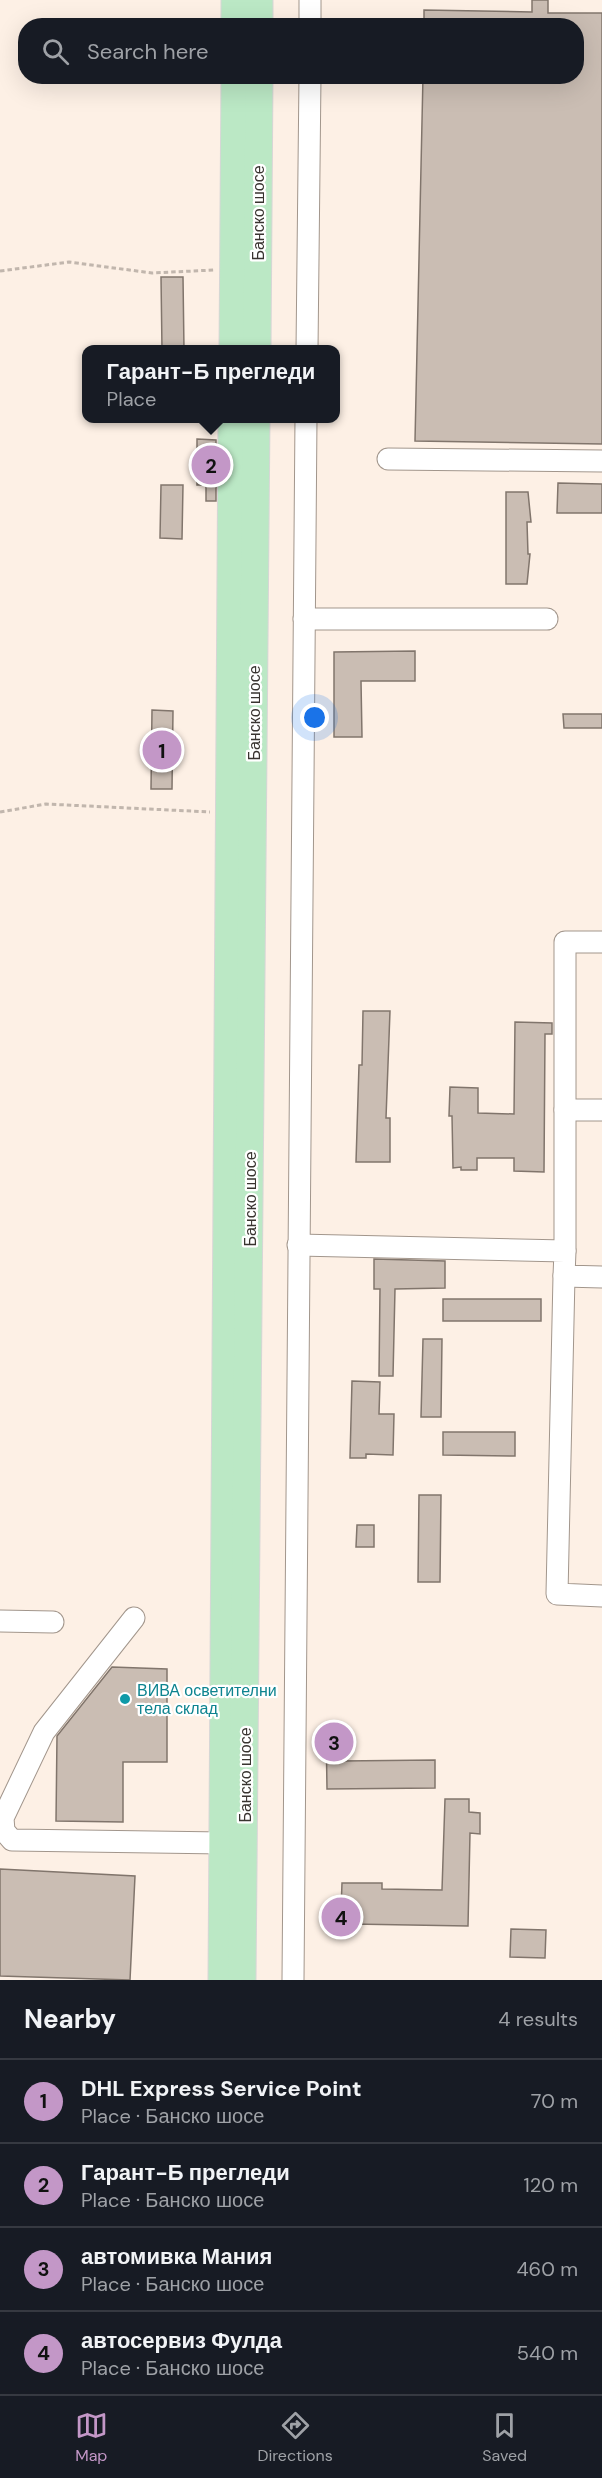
<!DOCTYPE html>
<html lang="en">
<head>
<meta charset="utf-8">
<style>
	:root { --surface:#171b24; --page:#20242c; --text:#f1f3f6; --muted:#9ea1a6; --line:#363941; --accent:#c397c7 }
	body { margin:0; font-family:"DM Sans",sans-serif; background:var(--page); color:var(--text) }
	.you { position:absolute; left:315px; top:718px; width:21px; height:21px; margin:-15px; border:4px solid #fff; border-radius:50%; background:#1a73e8; box-shadow:0 0 0 9px #1a73e833 }
	.badge { display:grid; place-items:center; width:39px; height:39px; border-radius:50%; background:var(--accent); color:#111; font-size:20px; font-weight:700 }
	.pin { position:absolute; translate:-50% -50%; border:3px solid #fff; box-shadow:0 2px 6px #0006 }
	.popup { position:absolute; left:82px; top:345px; width:258px; height:78px; box-sizing:border-box; display:grid; place-content:center; border-radius:12px; background:var(--surface); filter:drop-shadow(0 2px 4px #0005); font-size:20px; white-space:nowrap; color:var(--muted) }
	.popup b { font-size:22px; color:var(--text) }
	.popup::after { content:''; position:absolute; left:50%; top:100%; margin-left:-12px; border:12px solid transparent; border-top-color:var(--surface) }
	.list { margin:0; padding:0; list-style:none }
	h2 { display:flex; justify-content:space-between; align-items:center; height:78px; margin:0; padding:0 24px; font-size:26px }
	h2 small { font-size:20px; font-weight:400; color:var(--muted) }
	.list li { display:grid; grid-template-columns:39px 1fr auto; gap:18px; align-items:center; box-sizing:border-box; height:84px; padding:0 24px; border-top:2px solid var(--line) }
	.list b { display:block; font-size:22px; white-space:nowrap }
	.list p { margin:0; font-size:20px; white-space:nowrap; color:var(--muted) }
	.list em { font-size:20px; font-style:normal; color:var(--muted) }
	.icon { flex:none; width:33px; height:33px; fill:none; stroke:currentColor; stroke-width:2; stroke-linecap:round; stroke-linejoin:round }
	.map { position:relative; flex:none; width:602px; height:1980px; overflow:hidden }
	.search { position:absolute; background:var(--surface); box-shadow:0 6px 24px #0002; left:18px; right:18px; top:18px; height:66px; display:flex; align-items:center; gap:15px; box-sizing:border-box; padding:0 21px; border-radius:24px; color:var(--muted); font-size:22px }
	.sheet { height:414px; background:var(--surface) }
	nav { display:flex; justify-content:space-around; align-items:center; box-sizing:border-box; height:84px; border-top:2px solid var(--line); background:var(--surface); font-size:16px; color:var(--muted) }
	nav a { display:grid; justify-items:center; gap:3px }
	nav .on { color:var(--accent) }
	.map>svg:first-child { display:block }
	.building { fill:#cabdb3; stroke:#81756c; stroke-width:1.5 }
	.lines { fill:none; stroke-linecap:round; stroke-linejoin:round }
	.minor-casing { stroke:#a2968c; stroke-width:23 }
	.major-casing { stroke:#d7d6d6; stroke-width:29 }
	.path { stroke:#c1b6ad; stroke-width:3; stroke-dasharray:4.5 3; stroke-linecap:butt }
	.minor { stroke:#fff; stroke-width:21 }
	.major { stroke:#bbe8c5; stroke-width:27 }
	.culture-dot { fill:#0f9aa8; stroke:#fff; stroke-width:2 }
	.labels { text-anchor:middle; stroke-width:4.5; stroke-linejoin:round; paint-order:stroke }
	.street-label { font-size:16px; fill:#393430; stroke:#fff }
	.culture-label { font-size:16px; fill:#0d838f; stroke:#fff; text-anchor:start }
</style>
</head>
<body>
<div class="map">
<svg width="602" height="1980" viewBox="0 0 602 1980">
	<rect width="100%" height="100%" fill="#fdf0e5"/>
	<g class="building">
		<polygon points="532,0 548,0 548,13 602,13 602,444 415,441 423,76 576,76 576,26 424,26 424,10 532,12"/>
		<polygon points="161,277 183,277 184,350 162,350"/>
		<polygon points="197,439 216,440 216,501 206,501 206,485 197,485"/>
		<polygon points="558,483 602,484 602,513 557,513"/>
		<polygon points="161,485 183,485 182,539 160,538"/>
		<polygon points="506,492 528,492 531,522 527,522 528,554 530,554 527,584 506,584"/>
		<polygon points="415,651 415,681 361,681 362,737 334,737 334,652"/>
		<polygon points="152,710 173,711 172,789 151,789"/>
		<polygon points="563,714 602,714 602,728 564,728"/>
		<polygon points="363,1011 390,1011 386,1118 390,1118 390,1162 356,1162 359,1065 362,1065"/>
		<polygon points="515,1022 552,1023 552,1034 545,1034 544,1172 514,1171 514,1158 477,1158 477,1170 461,1170 461,1167 453,1168 452,1116 449,1116 450,1087 478,1088 478,1113 514,1114"/>
		<polygon points="374,1259 445,1261 445,1288 395,1289 393,1376 379,1376 380,1289 374,1289"/>
		<rect x="443" y="1299" width="98" height="22"/>
		<polygon points="423,1339 442,1339 441,1417 421,1417"/>
		<polygon points="352,1381 380,1382 379,1414 394,1414 393,1455 366,1454 366,1458 350,1458"/>
		<polygon points="443,1432 515,1432 515,1456 443,1455"/>
		<polygon points="419,1495 441,1495 440,1582 418,1582"/>
		<polygon points="357,1525 374,1525 374,1547 356,1547"/>
		<polygon points="112,1667 167,1669 167,1762 123,1762 123,1822 56,1821 57,1736"/>
		<polygon points="326,1725 341,1725 341,1761 435,1760 435,1788 327,1789"/>
		<polygon points="445,1799 469,1799 469,1812 480,1813 480,1834 470,1833 468,1926 352,1924 351,1930 330,1930 330,1910 341,1910 342,1883 382,1883 382,1889 442,1890"/>
		<polygon points="0,1869 135,1876 130,1980 0,1976"/>
		<polygon points="511,1929 546,1930 545,1958 510,1957"/>
	</g>
	<g class="lines">
		<g class="minor-casing">
			<g id="minor">
				<polyline points="310,26 310,0"/>
				<polyline points="307,350 310,76"/>
				<polyline points="388,459 602,461"/>
				<polyline points="304,619 547,619"/>
				<polyline points="565,1110 602,1110"/>
				<polyline points="298,1245 565,1251 564,1276 602,1277"/>
				<polyline points="565,1251 565,942 602,942"/>
				<polyline points="564,1276 557,1594 602,1596"/>
				<polyline points="134,1618 44,1732 3,1818 4,1831 12,1840 223,1843"/>
				<polyline points="0,1621 53,1622"/>
				<polyline points="293,1980 306,418"/>
			</g>
		</g>
		<g class="major-casing">
			<g id="major">
				<polyline points="235,26 235,0"/>
				<polyline points="259,26 259,0"/>
				<polyline points="233,350 235,76"/>
				<polyline points="257,350 259,76"/>
				<polyline points="222,1980 232,418"/>
				<polyline points="242,1980 256,418"/>
			</g>
		</g>
		<g class="path">
			<polyline points="0,271 69,262 152,273 214,270"/>
			<polyline points="0,812 46,804 210,812"/>
		</g>
		<use href="#minor" class="minor"/>
		<use href="#major" class="major"/>
	</g>
	<circle class="culture-dot" cx="125" cy="1699" r="6"/>
	<g class="labels">
		<g class="street-label">
			<text transform="translate(258 213) rotate(-90)" y="6">Банско шосе</text>
			<text transform="translate(254 713) rotate(-90)" y="6">Банско шосе</text>
			<text transform="translate(250 1199) rotate(-90)" y="6">Банско шосе</text>
			<text transform="translate(245 1775) rotate(-90)" y="6">Банско шосе</text>
		</g>
		<g class="culture-label">
			<text x="137" y="1696">ВИВА осветителни<tspan x="137" dy="18">тела склад</tspan></text>
		</g>
	</g>
</svg>
<div class="you"></div>
<div class="pin badge" style="left:162px;top:750px">1</div>
<div class="pin badge" style="left:211px;top:465px">2</div>
<div class="popup"><b>Гарант-Б прегледи</b>Place</div>
<div class="pin badge" style="left:334px;top:1742px">3</div>
<div class="pin badge" style="left:341px;top:1917px">4</div>
<div class="search"><svg class="icon" aria-label="search" viewBox="0 0 24 24"><circle cx="10" cy="10" r="6"/><path d="M15 15l6 6"/></svg>Search here</div>
</div>
<section class="sheet">
<h2>Nearby<small>4 results</small></h2>
<ul class="list">
<li><span class="badge">1</span><div><b>DHL Express Service Point</b><p>Place · Банско шосе</p></div><em>70 m</em></li>
<li><span class="badge">2</span><div><b>Гарант-Б прегледи</b><p>Place · Банско шосе</p></div><em>120 m</em></li>
<li><span class="badge">3</span><div><b>автомивка Мания</b><p>Place · Банско шосе</p></div><em>460 m</em></li>
<li><span class="badge">4</span><div><b>автосервиз Фулда</b><p>Place · Банско шосе</p></div><em>540 m</em></li>
</ul>
</section>
<nav>
<a class="on"><svg class="icon" aria-label="map" viewBox="0 0 24 24"><path d="M3 6l6-2 6 2 6-2v14l-6 2-6-2-6 2zM9 4v14M15 6v14"/></svg>Map</a>
<a><svg class="icon" aria-label="directions" viewBox="0 0 24 24"><path d="M12 3l9 9-9 9-9-9zM9 14v-3h6M13 9l2 2-2 2"/></svg>Directions</a>
<a><svg class="icon" aria-label="saved" viewBox="0 0 24 24"><path d="M7 4h10v16l-5-4-5 4z"/></svg>Saved</a>
</nav>
</body>
</html>
